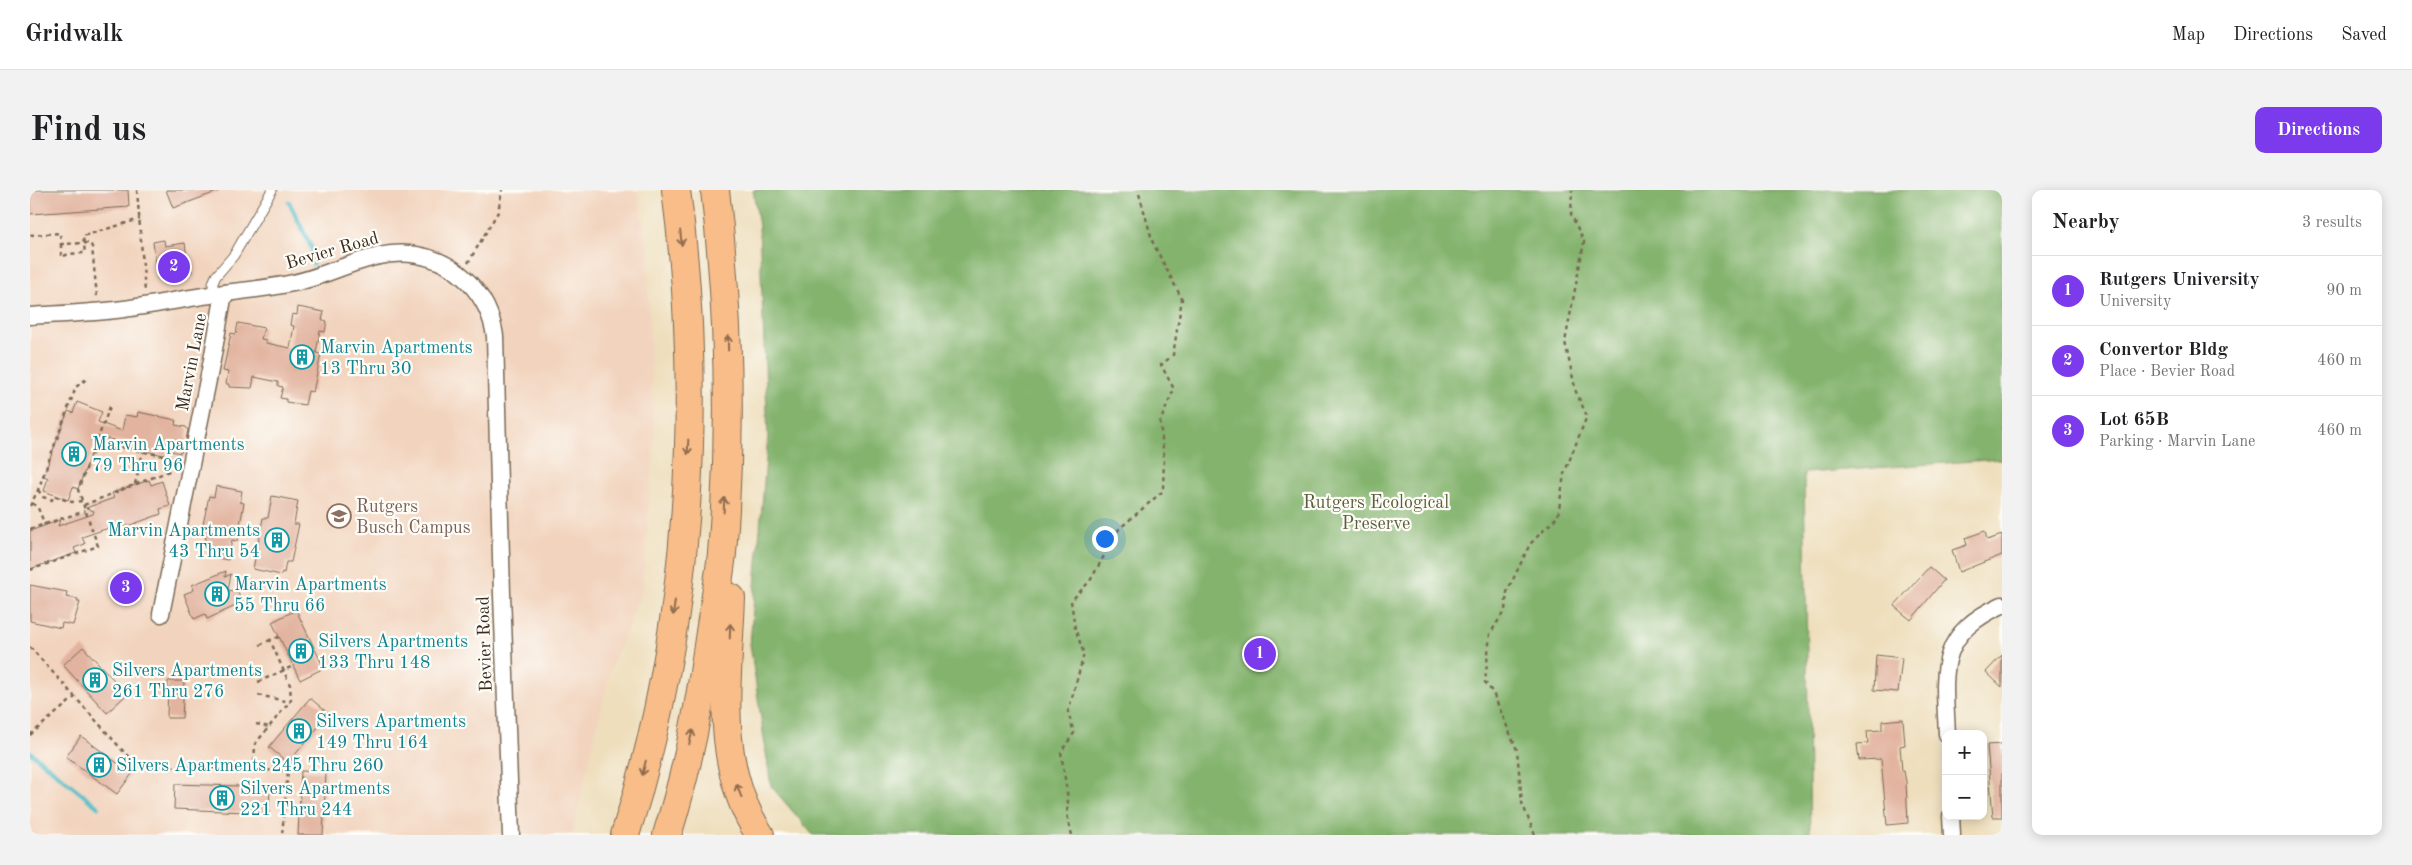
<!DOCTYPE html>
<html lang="en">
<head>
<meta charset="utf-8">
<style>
	:root { --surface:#fff; --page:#f2f2f2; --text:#202124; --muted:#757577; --line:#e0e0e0; --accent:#7c3aed }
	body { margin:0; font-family:"Old Standard TT",serif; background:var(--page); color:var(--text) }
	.controls { position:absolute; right:15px; bottom:15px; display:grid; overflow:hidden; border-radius:10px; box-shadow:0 2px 12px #0003 }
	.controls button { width:45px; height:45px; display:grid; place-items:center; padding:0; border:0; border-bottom:1px solid var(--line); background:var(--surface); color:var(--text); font:25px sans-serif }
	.you { position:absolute; left:1074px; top:348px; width:18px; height:18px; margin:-12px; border:4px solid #fff; border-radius:50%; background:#1a73e8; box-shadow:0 0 0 8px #1a73e833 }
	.badge { display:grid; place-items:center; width:32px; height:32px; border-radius:50%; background:var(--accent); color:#fff; font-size:16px; font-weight:700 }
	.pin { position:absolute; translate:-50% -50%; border:2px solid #fff; box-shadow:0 1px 5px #0006 }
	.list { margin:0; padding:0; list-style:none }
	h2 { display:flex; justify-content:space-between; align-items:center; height:65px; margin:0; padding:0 20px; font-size:21px }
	h2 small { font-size:16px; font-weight:400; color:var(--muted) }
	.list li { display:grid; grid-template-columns:32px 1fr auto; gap:15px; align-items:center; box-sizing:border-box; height:70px; padding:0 20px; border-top:1px solid var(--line) }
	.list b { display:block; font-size:19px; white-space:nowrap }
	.list p { margin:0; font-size:16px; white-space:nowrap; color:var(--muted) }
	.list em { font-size:16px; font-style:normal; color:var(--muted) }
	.map { position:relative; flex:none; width:1972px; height:645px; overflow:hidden; border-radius:10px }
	header { display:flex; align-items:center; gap:30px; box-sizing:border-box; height:70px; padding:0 25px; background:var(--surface); border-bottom:1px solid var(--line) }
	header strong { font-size:24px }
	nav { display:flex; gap:28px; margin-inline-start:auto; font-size:18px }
	.intro { display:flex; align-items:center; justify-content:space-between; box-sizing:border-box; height:120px; padding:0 30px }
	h1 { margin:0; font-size:35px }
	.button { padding:12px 22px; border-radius:10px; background:var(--accent); color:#fff; font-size:18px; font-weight:700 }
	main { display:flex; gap:30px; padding:0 30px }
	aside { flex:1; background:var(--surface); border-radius:10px; box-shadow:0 2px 12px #0003 }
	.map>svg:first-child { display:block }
	.built { fill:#f2d4be }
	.forest { fill:#83b36d; stroke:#5f6e46 }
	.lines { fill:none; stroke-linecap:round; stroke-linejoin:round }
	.stream { stroke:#4cbac5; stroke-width:4.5 }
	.building { fill:#e2b39f }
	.service-casing { stroke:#7a6955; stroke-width:11 }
	.minor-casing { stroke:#7a6955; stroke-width:19 }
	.motorway-casing { stroke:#7a6955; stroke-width:30 }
	.path { stroke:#7a6955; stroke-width:2.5; stroke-dasharray:4 4; stroke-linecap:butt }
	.service { stroke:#fff; stroke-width:9 }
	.minor { stroke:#fff; stroke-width:16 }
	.motorway { stroke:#f8bd89; stroke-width:28 }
	.oneway { stroke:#906c4e }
	.labels { text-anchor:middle; stroke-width:4.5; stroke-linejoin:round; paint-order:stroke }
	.street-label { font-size:18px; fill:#3b2a1e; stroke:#fdfcf7 }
	.culture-label { font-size:18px; fill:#0d838f; stroke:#fdfcf7; text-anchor:start }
	.park-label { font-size:18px; fill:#5a5c3b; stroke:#fdfcf7 }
	.education-label { font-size:18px; fill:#785e54; stroke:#fdfcf7; text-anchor:start }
</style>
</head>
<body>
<header>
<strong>Gridwalk</strong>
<nav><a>Map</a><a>Directions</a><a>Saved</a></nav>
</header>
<div class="intro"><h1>Find us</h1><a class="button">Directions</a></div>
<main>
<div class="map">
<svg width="1972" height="645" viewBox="0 0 1972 645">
	<rect width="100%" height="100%" fill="#fdfcf7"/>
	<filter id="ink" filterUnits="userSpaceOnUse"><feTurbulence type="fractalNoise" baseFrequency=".02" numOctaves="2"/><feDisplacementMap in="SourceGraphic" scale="10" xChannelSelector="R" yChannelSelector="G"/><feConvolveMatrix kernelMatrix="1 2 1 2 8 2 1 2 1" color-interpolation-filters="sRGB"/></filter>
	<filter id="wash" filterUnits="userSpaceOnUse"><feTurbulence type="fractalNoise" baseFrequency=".0096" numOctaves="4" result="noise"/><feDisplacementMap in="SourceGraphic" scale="20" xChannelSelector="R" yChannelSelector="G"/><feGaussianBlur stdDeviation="1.12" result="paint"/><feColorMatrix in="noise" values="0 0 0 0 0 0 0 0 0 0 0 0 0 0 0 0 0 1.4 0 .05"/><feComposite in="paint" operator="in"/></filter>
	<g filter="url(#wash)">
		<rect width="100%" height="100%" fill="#eedebc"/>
		<polygon class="built" points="0,0 608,0 617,55 624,252 612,399 580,482 542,645 0,645"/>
		<polygon class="forest" points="723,0 1972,0 1972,269 1774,283 1780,645 783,645 741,596 720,454 738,246 729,36"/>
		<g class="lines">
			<g class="stream">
				<polyline points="259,12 282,59 283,74"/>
				<polyline points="0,562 68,617"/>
			</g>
		</g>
		<g id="blocks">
			<g class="building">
				<polygon points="0,0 98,0 99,17 0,24"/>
				<polygon points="136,0 189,0 189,1 143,18"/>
				<polygon points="134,50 135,56 155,53 157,68 160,68 162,82 128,89 123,52"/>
				<polygon points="268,117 294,122 292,130 297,131 295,142 290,141 286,163 291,164 283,202 278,201 275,215 256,212 256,209 250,208 253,197 248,196 248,192 224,187 222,198 199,197 199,194 196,194 198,182 193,181 201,143 206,144 208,133 234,138 231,149 236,150 236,153 260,158 264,136 260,135 262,124 267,125"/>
				<polygon points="47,212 72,222 68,232 92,241 95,225 107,227 108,222 146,230 145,235 156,237 158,240 155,255 153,254 151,263 140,261 139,266 100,258 101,253 67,247 48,299 43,297 38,310 14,301 18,288 14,286 19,271 38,221 43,223"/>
				<polygon points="119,290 121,295 132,291 140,316 130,319 131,324 95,337 93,333 52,347 55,354 44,358 46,363 0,379 0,341 30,330 28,336 63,324 64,321 56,318 84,308 82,303"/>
				<polygon points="186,296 212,301 210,312 214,313 207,351 202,350 198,370 182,367 184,358 174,356 176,345 171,344 179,306 184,307"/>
				<polygon points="242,306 268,311 264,334 269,334 261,372 256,372 254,383 252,382 251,385 223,379 233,328 238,328"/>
				<polygon points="1955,341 1957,350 1972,345 1972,365 1929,382 1922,360 1937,355 1935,348"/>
				<polygon points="1899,377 1914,390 1881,430 1864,416"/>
				<polygon points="196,381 195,387 201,384 198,400 208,402 212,413 177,429 175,424 164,429 154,404 164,400 162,395"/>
				<polygon points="0,395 37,402 36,407 48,409 47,412 50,412 43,435 32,433 31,438 0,431"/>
				<polygon points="266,420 294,478 270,490 242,432"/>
				<polygon points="53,457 97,504 77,523 33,475"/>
				<polygon points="1846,465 1872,468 1868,502 1844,500"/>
				<polygon points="1972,465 1972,497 1956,482"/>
				<polygon points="138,491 154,491 152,528 137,528"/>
				<polygon points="280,508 299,524 258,573 239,557"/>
				<polygon points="1873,529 1875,555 1870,556 1872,581 1874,581 1876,592 1878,633 1857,635 1851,569 1829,570 1827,554 1838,553 1837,541 1852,540 1852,531"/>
				<polygon points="51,546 102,584 87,604 36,567"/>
				<polygon points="1972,554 1972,627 1963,627 1957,555"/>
				<polygon points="271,581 296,582 293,645 268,645"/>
				<polygon points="145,594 240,597 239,623 144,619"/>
			</g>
		</g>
	</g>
	<g filter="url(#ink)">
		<use href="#blocks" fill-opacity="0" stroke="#7a6955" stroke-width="1"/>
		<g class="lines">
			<g class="service-casing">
				<polyline id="service" points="183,104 183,93 186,86 204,65 242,0"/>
			</g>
			<g class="minor-casing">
				<g id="minor">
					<path d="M0,126C31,124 63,123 94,119C123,115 152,109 180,105C208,101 235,99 263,93C303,85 345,57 387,65C428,72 459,105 465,146L472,404L481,645"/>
					<polyline points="131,424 182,170 194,103"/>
					<path d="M1917,544C1914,481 1906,445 1972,415"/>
					<polyline points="1921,626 1922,645"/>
				</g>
			</g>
			<g class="motorway-casing">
				<g id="motorway">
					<path d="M701,408C698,489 683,574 730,645"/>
					<path d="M595,645C660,442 674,211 646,0"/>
					<path d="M637,645C657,582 670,515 679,449C683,421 689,392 692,363C702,242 699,121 685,0"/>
				</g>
			</g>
			<g class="path">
				<polyline points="107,0 115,102"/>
				<polyline points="0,45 30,43 31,54 60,53 62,57 67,107"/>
				<polyline points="31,54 31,67 39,64 55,63 53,46 110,29"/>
				<polyline points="438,73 468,22 472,0"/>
				<polyline points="67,252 148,269"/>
				<polyline points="105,294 113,262"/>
				<polyline points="52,310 48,300 81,214"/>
				<polyline points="2,313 8,318 15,335"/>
				<polyline points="54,315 144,279"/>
				<polyline points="0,316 8,300 46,197 59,187"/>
				<polyline points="0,339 55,321"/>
				<polyline points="0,380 68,356 52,311 42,312 23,306 22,310 13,307 8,300"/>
				<polyline points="230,455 240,450"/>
				<polyline points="0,457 45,507"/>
				<polyline points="228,492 263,476"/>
				<polyline points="228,505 260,512"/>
				<polyline points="226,534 239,537"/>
				<polyline points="0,545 45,507 94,562 109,575 258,581 252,645"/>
				<polyline points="224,579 225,554 261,510 260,495 240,450 249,447"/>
				<polyline points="1042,645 1037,625 1038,609 1031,562 1044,543 1038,522 1054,464 1045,438 1041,411 1060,391 1089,339 1133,301 1134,268 1130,232 1144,199 1131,175 1143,165 1152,109 1123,53 1108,0"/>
				<polyline points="1505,645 1492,613 1487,560 1463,503 1455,492 1460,444 1475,420 1477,402 1500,354 1528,326 1534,284 1557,226 1546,202 1535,152 1554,52 1541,24 1542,0"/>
			</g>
			<use href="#service" class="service"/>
			<use href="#minor" class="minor"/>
			<use href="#motorway" class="motorway"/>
		</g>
		<defs><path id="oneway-shaft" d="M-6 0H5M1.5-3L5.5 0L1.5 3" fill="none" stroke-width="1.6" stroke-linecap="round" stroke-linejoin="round" transform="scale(1.25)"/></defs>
		<g class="oneway">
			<use href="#oneway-shaft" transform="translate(651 48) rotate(84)"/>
			<use href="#oneway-shaft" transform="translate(698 153) rotate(-91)"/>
			<use href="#oneway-shaft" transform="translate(658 257) rotate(92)"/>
			<use href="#oneway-shaft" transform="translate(694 315) rotate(-87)"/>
			<use href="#oneway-shaft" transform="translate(644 418) rotate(97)"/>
			<use href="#oneway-shaft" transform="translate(700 441) rotate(-88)"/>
			<use href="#oneway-shaft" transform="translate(661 547) rotate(-76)"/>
			<use href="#oneway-shaft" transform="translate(614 578) rotate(104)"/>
			<use href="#oneway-shaft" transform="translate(709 601) rotate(-111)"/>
		</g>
	</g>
	<defs>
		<g id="building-ring" transform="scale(1.25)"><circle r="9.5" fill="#fdfcf7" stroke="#0f9aa8" stroke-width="1.5"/><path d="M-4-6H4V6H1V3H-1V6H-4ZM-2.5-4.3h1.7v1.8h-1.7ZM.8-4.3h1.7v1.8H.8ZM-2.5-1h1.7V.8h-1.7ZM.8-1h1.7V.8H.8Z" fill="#0f9aa8"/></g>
		<g id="university-ring" transform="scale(1.25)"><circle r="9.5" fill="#fdfcf7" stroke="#8d6e63" stroke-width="1.5"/><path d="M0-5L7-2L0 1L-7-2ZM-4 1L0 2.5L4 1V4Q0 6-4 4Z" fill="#8d6e63"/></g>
	</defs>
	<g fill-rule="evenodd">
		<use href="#building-ring" x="272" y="167"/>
		<use href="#building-ring" x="44" y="264"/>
		<use href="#university-ring" x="309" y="326"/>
		<use href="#building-ring" x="247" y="350"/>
		<use href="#building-ring" x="187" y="404"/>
		<use href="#building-ring" x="271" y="461"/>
		<use href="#building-ring" x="65" y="490"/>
		<use href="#building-ring" x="269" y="541"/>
		<use href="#building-ring" x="69" y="575"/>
		<use href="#building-ring" x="192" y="608"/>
	</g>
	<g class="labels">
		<g class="street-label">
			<text transform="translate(302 60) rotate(-16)" y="6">Bevier Road</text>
			<text transform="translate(161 172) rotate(-79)" y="6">Marvin Lane</text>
			<text transform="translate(454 454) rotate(-92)" y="6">Bevier Road</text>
		</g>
		<g class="culture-label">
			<text x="290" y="163">Marvin Apartments<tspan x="290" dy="21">13 Thru 30</tspan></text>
			<text x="62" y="260">Marvin Apartments<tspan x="62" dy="21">79 Thru 96</tspan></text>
			<text x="230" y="346" text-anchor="end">Marvin Apartments<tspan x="230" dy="21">43 Thru 54</tspan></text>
			<text x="204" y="400">Marvin Apartments<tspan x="204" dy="21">55 Thru 66</tspan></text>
			<text x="288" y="457">Silvers Apartments<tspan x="288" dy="21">133 Thru 148</tspan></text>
			<text x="82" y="486">Silvers Apartments<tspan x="82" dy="21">261 Thru 276</tspan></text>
			<text x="286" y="537">Silvers Apartments<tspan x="286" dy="21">149 Thru 164</tspan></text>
			<text x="86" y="581">Silvers Apartments 245 Thru 260</text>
			<text x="210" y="604">Silvers Apartments<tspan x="210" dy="21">221 Thru 244</tspan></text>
		</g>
		<g class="park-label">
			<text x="1346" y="318">Rutgers Ecological<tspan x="1346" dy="21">Preserve</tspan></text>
		</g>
		<g class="education-label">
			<text x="326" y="322">Rutgers<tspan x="326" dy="21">Busch Campus</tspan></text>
		</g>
	</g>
</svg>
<div class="controls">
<button>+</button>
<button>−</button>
</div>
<div class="you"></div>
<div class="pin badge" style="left:1230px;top:464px">1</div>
<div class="pin badge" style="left:144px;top:77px">2</div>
<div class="pin badge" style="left:96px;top:398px">3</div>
</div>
<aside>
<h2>Nearby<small>3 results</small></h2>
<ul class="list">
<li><span class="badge">1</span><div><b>Rutgers University</b><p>University</p></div><em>90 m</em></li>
<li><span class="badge">2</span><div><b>Convertor Bldg</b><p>Place · Bevier Road</p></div><em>460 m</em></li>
<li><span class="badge">3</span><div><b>Lot 65B</b><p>Parking · Marvin Lane</p></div><em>460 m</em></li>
</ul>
</aside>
</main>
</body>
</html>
